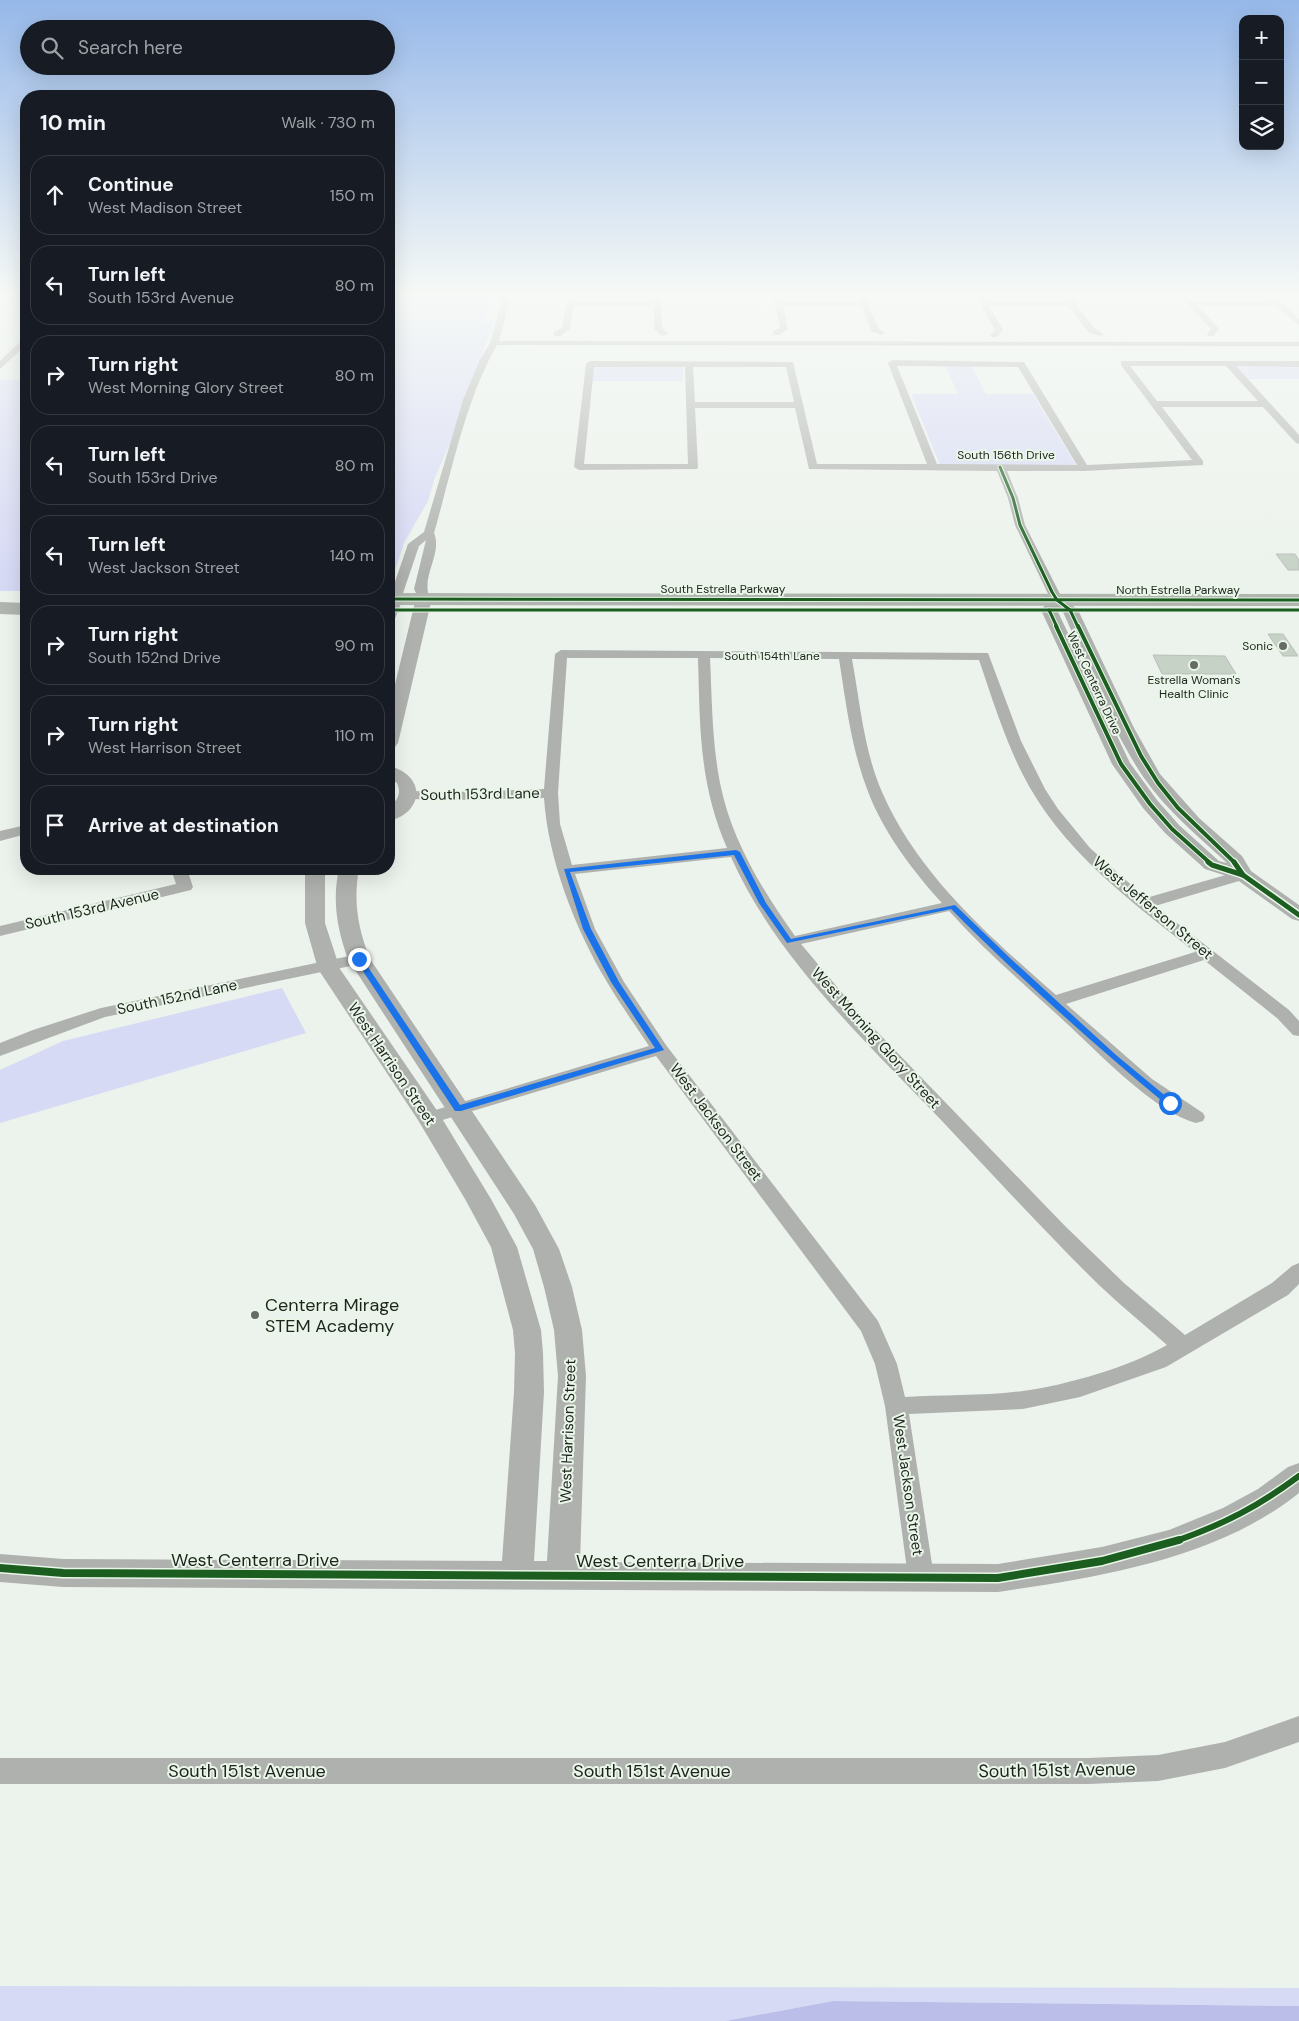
<!DOCTYPE html>
<html lang="en">
<head>
<meta charset="utf-8">
<style>
	:root { --surface:#171b24; --page:#20242c; --text:#f1f3f6; --muted:#9ea1a6; --line:#363941 }
	body { margin:0; font-family:"DM Sans",sans-serif; background:var(--page); color:var(--text) }
	.controls { position:absolute; right:15px; top:15px; display:grid; overflow:hidden; border-radius:10px; box-shadow:0 5px 20px #0002 }
	.controls button { width:45px; height:45px; display:grid; place-items:center; padding:0; border:0; border-bottom:1px solid var(--line); background:var(--surface); color:var(--text); font:25px sans-serif }
	.stop { position:absolute; width:15px; height:15px; margin:-11px; border:4px solid #1a73e8; border-radius:50%; background:#fff }
	.stop.end { background:#1a73e8; border-color:#fff; box-shadow:0 1px 5px #0008 }
	.list { margin:0; padding:0; list-style:none }
	h2 { display:flex; justify-content:space-between; align-items:center; height:65px; margin:0; padding:0 20px; font-size:21px }
	h2 small { font-size:16px; font-weight:400; color:var(--muted) }
	.list li { display:grid; grid-template-columns:32px 1fr auto; gap:15px; align-items:center; box-sizing:border-box; height:80px; margin:0 10px 10px; padding:0 10px; border:1px solid var(--line); border-radius:20px }
	.list b { display:block; font-size:19px; white-space:nowrap }
	.list p { margin:0; font-size:16px; white-space:nowrap; color:var(--muted) }
	.list em { font-size:16px; font-style:normal; color:var(--muted) }
	.icon { flex:none; width:28px; height:28px; fill:none; stroke:currentColor; stroke-width:2; stroke-linecap:round; stroke-linejoin:round }
	.map { position:relative; flex:none; width:1299px; height:2021px; overflow:hidden }
	.search { position:absolute; background:var(--surface); box-shadow:0 5px 20px #0002; left:20px; top:20px; width:375px; height:55px; display:flex; align-items:center; gap:12px; box-sizing:border-box; padding:0 18px; border-radius:28px; color:var(--muted); font-size:19px }
	.panel { position:absolute; background:var(--surface); box-shadow:0 5px 20px #0002; left:20px; top:90px; width:375px; height:785px; border-radius:20px }
	.map>svg:first-child { display:block }
	.green { fill:#d7daf5 }
	.water { fill:#bcbeea }
	.building { fill:#c5d2c5; stroke:#b9bfb9 }
	.lines { fill:none; stroke-linecap:round; stroke-linejoin:round }
	.minor { fill:#afb1af; fill-rule:evenodd }
	.tertiary { fill:#afb1af; fill-rule:evenodd }
	.primary { fill:#b0b5b0; fill-rule:evenodd }
	.cycleway-far4-casing { stroke:#e9f6e8; stroke-width:5 }
	.cycleway-far3-casing { stroke:#e9f6e8; stroke-width:6 }
	.cycleway-far2-casing { stroke:#e9f6e8; stroke-width:8 }
	.cycleway-far1-casing { stroke:#e9f6e8; stroke-width:9 }
	.cycleway-casing { stroke:#e9f6e8; stroke-width:11 }
	.cycleway-far4 { stroke:#1b5e20; stroke-width:3 }
	.cycleway-far3 { stroke:#1b5e20; stroke-width:4 }
	.cycleway-far2 { stroke:#1b5e20; stroke-width:5 }
	.cycleway-far1 { stroke:#1b5e20; stroke-width:6 }
	.cycleway { stroke:#1b5e20; stroke-width:8 }
	.route { fill:#1a73e8 }
	.poi-dot { fill:#666b66; stroke:#e9f6e8; stroke-width:2 }
	.labels { text-anchor:middle; stroke-width:4; stroke-linejoin:round; paint-order:stroke }
	.far-street-label { font-size:12px; fill:#1e231e; stroke:#e9f6e8 }
	.far-poi-label { font-size:12px; fill:#1e231e; stroke:#e9f6e8; text-anchor:end }
	.street-label { font-size:15px; fill:#1e231e; stroke:#e9f6e8 }
	.near-poi-label { font-size:18px; fill:#1e231e; stroke:#e9f6e8; text-anchor:start }
	.near-street-label { font-size:18px; fill:#1e231e; stroke:#e9f6e8 }
</style>
</head>
<body>
<div class="map">
<svg width="1299" height="2021" viewBox="0 0 1299 2021">
	<rect width="100%" height="100%" fill="#ecf2ec"/>
	<g class="green">
		<polygon points="389,293 493,293 485,322 495,322 484,348 481,367 466,406 434,480 428,501 404,543 389,589"/>
		<polygon points="593,365 683,365 683,381 592,381"/>
		<polygon points="945,365 971,365 986,394 1033,394 1076,465 940,465 911,394 958,394"/>
		<polygon points="1233,365 1299,365 1299,379 1247,379"/>
		<rect x="0" y="380" width="26" height="211"/>
		<polygon points="282,988 306,1033 0,1123 0,1070 63,1041"/>
		<polygon points="0,1986 1299,1988 1299,2006 833,2001 725,2021 0,2021"/>
	</g>
	<polygon class="water" points="833,2001 1299,2006 1299,2021 725,2021"/>
	<g class="building">
		<polygon points="1276,554 1295,554 1299,560 1299,570 1288,570"/>
		<polygon points="1268,634 1283,634 1298,656 1283,656"/>
		<polygon points="1153,655 1225,656 1236,674 1162,674"/>
	</g>
	<g class="lines">
		<g class="minor">
			<path d="M504,293H512L499,341L1299,342V346L497,345C466,398 451,474 434,533C443,554 420,577 430,598L428,601H420L414,589L426,540L419,546L401,599L395,603L391,602L389,599L408,544L424,532L463,400L480,360L490,343Z"/>
			<polygon points="569,293 576,294 575,302 654,302 655,293 661,293 662,328 669,334 662,336 654,329 654,306 574,306 570,329 560,336 554,336 554,332 562,328"/>
			<polygon points="773,293 779,293 782,302 860,302 857,294 864,293 878,328 885,333 881,335 871,331 862,306 783,306 788,329 779,335 773,335 773,331 780,328"/>
			<polygon points="974,293 982,293 987,302 1066,302 1061,295 1068,293 1094,328 1104,334 1100,336 1088,332 1069,306 989,306 1003,330 997,337 991,337 990,335 995,330"/>
			<polygon points="1177,293 1185,293 1193,302 1271,302 1266,297 1273,295 1299,319 1299,325 1276,306 1198,306 1219,329 1214,336 1208,336 1207,334 1211,329"/>
			<polygon points="23,339 26,339 26,345 0,369 0,361"/>
			<path d="M892,360L1024,362L1087,465L1192,460L1121,365V361H1299V367L1236,366L1299,435V444L1296,443L1263,407H1162L1203,461V465L1084,471H1007L1018,498L1025,525L1063,600L1057,604L1051,600L1015,525L1008,498L997,471L809,469L795,408H695L698,467L697,469L579,470L574,467L586,364L590,361L793,362L817,464H927L888,363ZM897,366L1018,367L1077,465L937,464ZM1130,366H1226L1258,401H1157ZM594,367H685L688,464H584ZM693,367H786L794,402H695Z"/>
			<path d="M561,650L988,653L1021,741L1045,789L1058,809L1090,848L1146,898L1243,870L1249,872L1251,875L1249,878L1155,906L1289,1010L1299,1021V1036L1293,1035L1277,1018L1204,960L1066,1004L1152,1079L1203,1113L1205,1117L1203,1121L1196,1123C1154,1112 1095,1049 1062,1019C1024,984 984,950 949,911L801,944L859,1013L1065,1226L1124,1283L1185,1335L1272,1283L1292,1266L1299,1263V1284L1288,1295L1166,1367L1080,1397L1023,1409L909,1414L934,1577L930,1585L921,1588L912,1585L908,1577L885,1406L875,1364L861,1331L656,1056L429,1124L422,1122L420,1118L422,1114L649,1046C635,1025 620,1004 607,982C575,929 548,859 544,798L455,800L409,799L404,798L402,795L404,792L409,791L455,792L544,789L555,654ZM567,658H698C700,727 699,784 727,848L572,865L560,824L558,793ZM710,658L839,659C846,703 851,747 867,789C883,832 912,870 942,903L795,936C762,890 731,839 720,783C712,742 712,700 710,658ZM852,659L979,660C992,698 1004,737 1022,773C1061,850 1129,900 1195,952L1056,995C990,937 918,875 882,792C864,751 860,703 852,659ZM731,857C775,957 866,1042 942,1121C994,1176 1045,1232 1099,1285C1121,1306 1145,1325 1167,1345C1129,1367 1067,1385 1023,1391C984,1396 944,1395 905,1397L897,1364L878,1321L666,1045L624,982L595,929L575,874Z"/>
			<polygon points="26,825 26,834 0,841 0,831"/>
			<polygon points="171,869 187,869 193,887 191,890 0,936 0,926 176,884"/>
			<polygon points="359,954 365,955 367,959 365,963 105,1017 0,1056 0,1043 33,1030 101,1008"/>
			<polygon points="1299,1716 1299,1742 1225,1768 1158,1781 1089,1784 0,1784 0,1758 1089,1758 1158,1755 1225,1742"/>
		</g>
		<g class="tertiary">
			<polygon points="424,593 429,595 432,598 398,743 395,747 389,748 389,709 416,598 419,595"/>
			<polygon points="395,594 400,596 403,599 394,621 389,623 389,597"/>
			<path d="M1057,595L1062,597L1078,610L1134,728L1160,774L1199,818L1242,856L1251,871L1299,905V921L1292,919L1236,879L1205,869L1165,833L1143,808L1112,764L1041,610L1052,597ZM1058,608L1063,612C1087,665 1112,731 1144,778C1167,811 1198,836 1227,863L1219,861L1179,825L1157,800L1130,763L1057,610Z"/>
			<path d="M389,766C426,775 425,812 389,821V807C397,801 402,794 397,783L389,778Z"/>
			<path d="M305,869H325V923L340,969L438,1112L491,1199L517,1247L541,1330L543,1353L544,1392L534,1561H547L558,1376L554,1330L544,1287L533,1249L514,1214L348,959C337,929 332,900 339,869H359C353,901 358,929 370,959L535,1205L559,1249L572,1287L582,1330L586,1376L580,1562L998,1564L1102,1547L1169,1530L1223,1508L1258,1489L1288,1467L1299,1463V1493C1217,1559 1099,1577 998,1592L63,1587L0,1582V1554L63,1559L502,1561L514,1392L515,1353L513,1330L491,1247L465,1199L418,1120L318,969L305,923Z"/>
		</g>
		<g class="primary">
			<polygon points="389,593 1299,594 1299,606 389,605"/>
			<polygon points="0,602 26,603 26,615 0,614"/>
		</g>
		<g class="cycleway-far4-casing">
			<g id="cycleway-far4">
				<polyline points="1000,467 1013,498 1020,525 1052,592 1057,600 1070,610 1078,627"/>
				<polyline points="389,599 1299,600"/>
				<polyline points="389,610 1299,610"/>
				<polyline points="1049,610 1057,627"/>
			</g>
		</g>
		<g class="cycleway-far3-casing">
			<g id="cycleway-far3">
				<polyline points="1056,626 1121,764 1150,804 1172,829 1210,863"/>
				<polyline points="1078,626 1141,756 1158,783 1178,808 1235,863"/>
			</g>
		</g>
		<g class="cycleway-far2-casing">
			<g id="cycleway-far2">
				<polyline points="1208,862 1212,865 1243,875 1299,915"/>
				<polyline points="1234,862 1243,875"/>
			</g>
		</g>
		<g class="cycleway-far1-casing">
			<path id="cycleway-far1" d="M1176,1541C1224,1524 1259,1506 1299,1476"/>
		</g>
		<g class="cycleway-casing">
			<polyline id="cycleway" points="0,1568 63,1573 998,1578 1102,1561 1179,1540"/>
		</g>
		<use href="#cycleway-far4" class="cycleway-far4"/>
		<use href="#cycleway-far3" class="cycleway-far3"/>
		<use href="#cycleway-far2" class="cycleway-far2"/>
		<use href="#cycleway-far1" class="cycleway-far1"/>
		<use href="#cycleway" class="cycleway"/>
	</g>
	<linearGradient id="sky" x2="0" y2="1"><stop stop-color="#96b8e9"/><stop offset="0.51" stop-color="#f6f9f6"/><stop offset="1" stop-color="#f6f9f6" stop-opacity="0"/></linearGradient>
	<rect width="1299" height="576" fill="url(#sky)"/>
	<path class="route" d="M736,850L740,852L766,903L791,939L955,905L1011,959L1116,1055L1174,1103L1170,1106L1167,1105C1092,1043 1020,978 951,909L787,943L759,903L734,855L570,872L591,929L619,982L664,1050L461,1111H455L355,959L362,958L460,1105L655,1048L611,982L583,929L564,869Z"/>
	<g class="poi-dot">
		<circle cx="1283" cy="646" r="5"/>
		<circle cx="1194" cy="665" r="5"/>
		<circle cx="255" cy="1315" r="5"/>
	</g>
	<g class="labels">
		<g class="far-street-label">
			<text x="1006" y="459">South 156th Drive</text>
			<text x="723" y="593">South Estrella Parkway</text>
			<text x="1178" y="594">North Estrella Parkway</text>
			<text x="772" y="660">South 154th Lane</text>
			<text transform="translate(1094 683) rotate(65)" y="4">West Centerra Drive</text>
		</g>
		<g class="far-poi-label">
			<text x="1273" y="650">Sonic</text>
			<text x="1194" y="684" text-anchor="middle">Estrella Woman's<tspan x="1194" dy="14">Health Clinic</tspan></text>
		</g>
		<g class="street-label">
			<text transform="translate(480 794) rotate(-1)" y="5">South 153rd Lane</text>
			<text transform="translate(1153 908) rotate(40)" y="5">West Jefferson Street</text>
			<text transform="translate(92 909) rotate(-13)" y="5">South 153rd Avenue</text>
			<text transform="translate(177 997) rotate(-12)" y="5">South 152nd Lane</text>
			<text transform="translate(876 1038) rotate(48)" y="5">West Morning Glory Street</text>
			<text transform="translate(392 1064) rotate(56)" y="5">West Harrison Street</text>
			<text transform="translate(716 1122) rotate(53)" y="5">West Jackson Street</text>
			<text transform="translate(568 1431) rotate(-88)" y="5">West Harrison Street</text>
			<text transform="translate(908 1485) rotate(82)" y="5">West Jackson Street</text>
		</g>
		<g class="near-poi-label">
			<text x="265" y="1311">Centerra Mirage<tspan x="265" dy="21">STEM Academy</tspan></text>
		</g>
		<g class="near-street-label">
			<text x="255" y="1566">West Centerra Drive</text>
			<text x="660" y="1567">West Centerra Drive</text>
			<text transform="translate(1057 1770) rotate(-1)" y="6">South 151st Avenue</text>
			<text x="247" y="1777">South 151st Avenue</text>
			<text x="652" y="1777">South 151st Avenue</text>
		</g>
	</g>
</svg>
<div class="controls">
<button>+</button>
<button>−</button>
<button><svg class="icon" aria-label="layers" viewBox="0 0 24 24"><path d="M12 4l9 5-9 5-9-5zM3 14l9 5 9-5"/></svg></button>
</div>
<div class="stop" style="left:1170px;top:1103px"></div>
<div class="stop end" style="left:359px;top:959px"></div>
<div class="search"><svg class="icon" aria-label="search" viewBox="0 0 24 24"><circle cx="10" cy="10" r="6"/><path d="M15 15l6 6"/></svg>Search here</div>
<section class="panel">
<h2>10 min<small>Walk · 730 m</small></h2>
<ul class="list">
<li><svg class="icon" aria-label="ahead" viewBox="0 0 24 24"><path d="M12 20V5M6 11l6-6 6 6"/></svg><div><b>Continue</b><p>West Madison Street</p></div><em>150 m</em></li>
<li><svg class="icon" aria-label="left" viewBox="0 0 24 24"><path d="M17 20v-9H6M10 6l-5 5 5 5"/></svg><div><b>Turn left</b><p>South 153rd Avenue</p></div><em>80 m</em></li>
<li><svg class="icon" aria-label="right" viewBox="0 0 24 24"><path d="M7 20v-9h11M14 6l5 5-5 5"/></svg><div><b>Turn right</b><p>West Morning Glory Street</p></div><em>80 m</em></li>
<li><svg class="icon" aria-label="left" viewBox="0 0 24 24"><path d="M17 20v-9H6M10 6l-5 5 5 5"/></svg><div><b>Turn left</b><p>South 153rd Drive</p></div><em>80 m</em></li>
<li><svg class="icon" aria-label="left" viewBox="0 0 24 24"><path d="M17 20v-9H6M10 6l-5 5 5 5"/></svg><div><b>Turn left</b><p>West Jackson Street</p></div><em>140 m</em></li>
<li><svg class="icon" aria-label="right" viewBox="0 0 24 24"><path d="M7 20v-9h11M14 6l5 5-5 5"/></svg><div><b>Turn right</b><p>South 152nd Drive</p></div><em>90 m</em></li>
<li><svg class="icon" aria-label="right" viewBox="0 0 24 24"><path d="M7 20v-9h11M14 6l5 5-5 5"/></svg><div><b>Turn right</b><p>West Harrison Street</p></div><em>110 m</em></li>
<li><svg class="icon" aria-label="arrive" viewBox="0 0 24 24"><path d="M6 21V4h12l-3 4 3 4H6"/></svg><div><b>Arrive at destination</b></div></li>
</ul>
</section>
</div>
</body>
</html>
